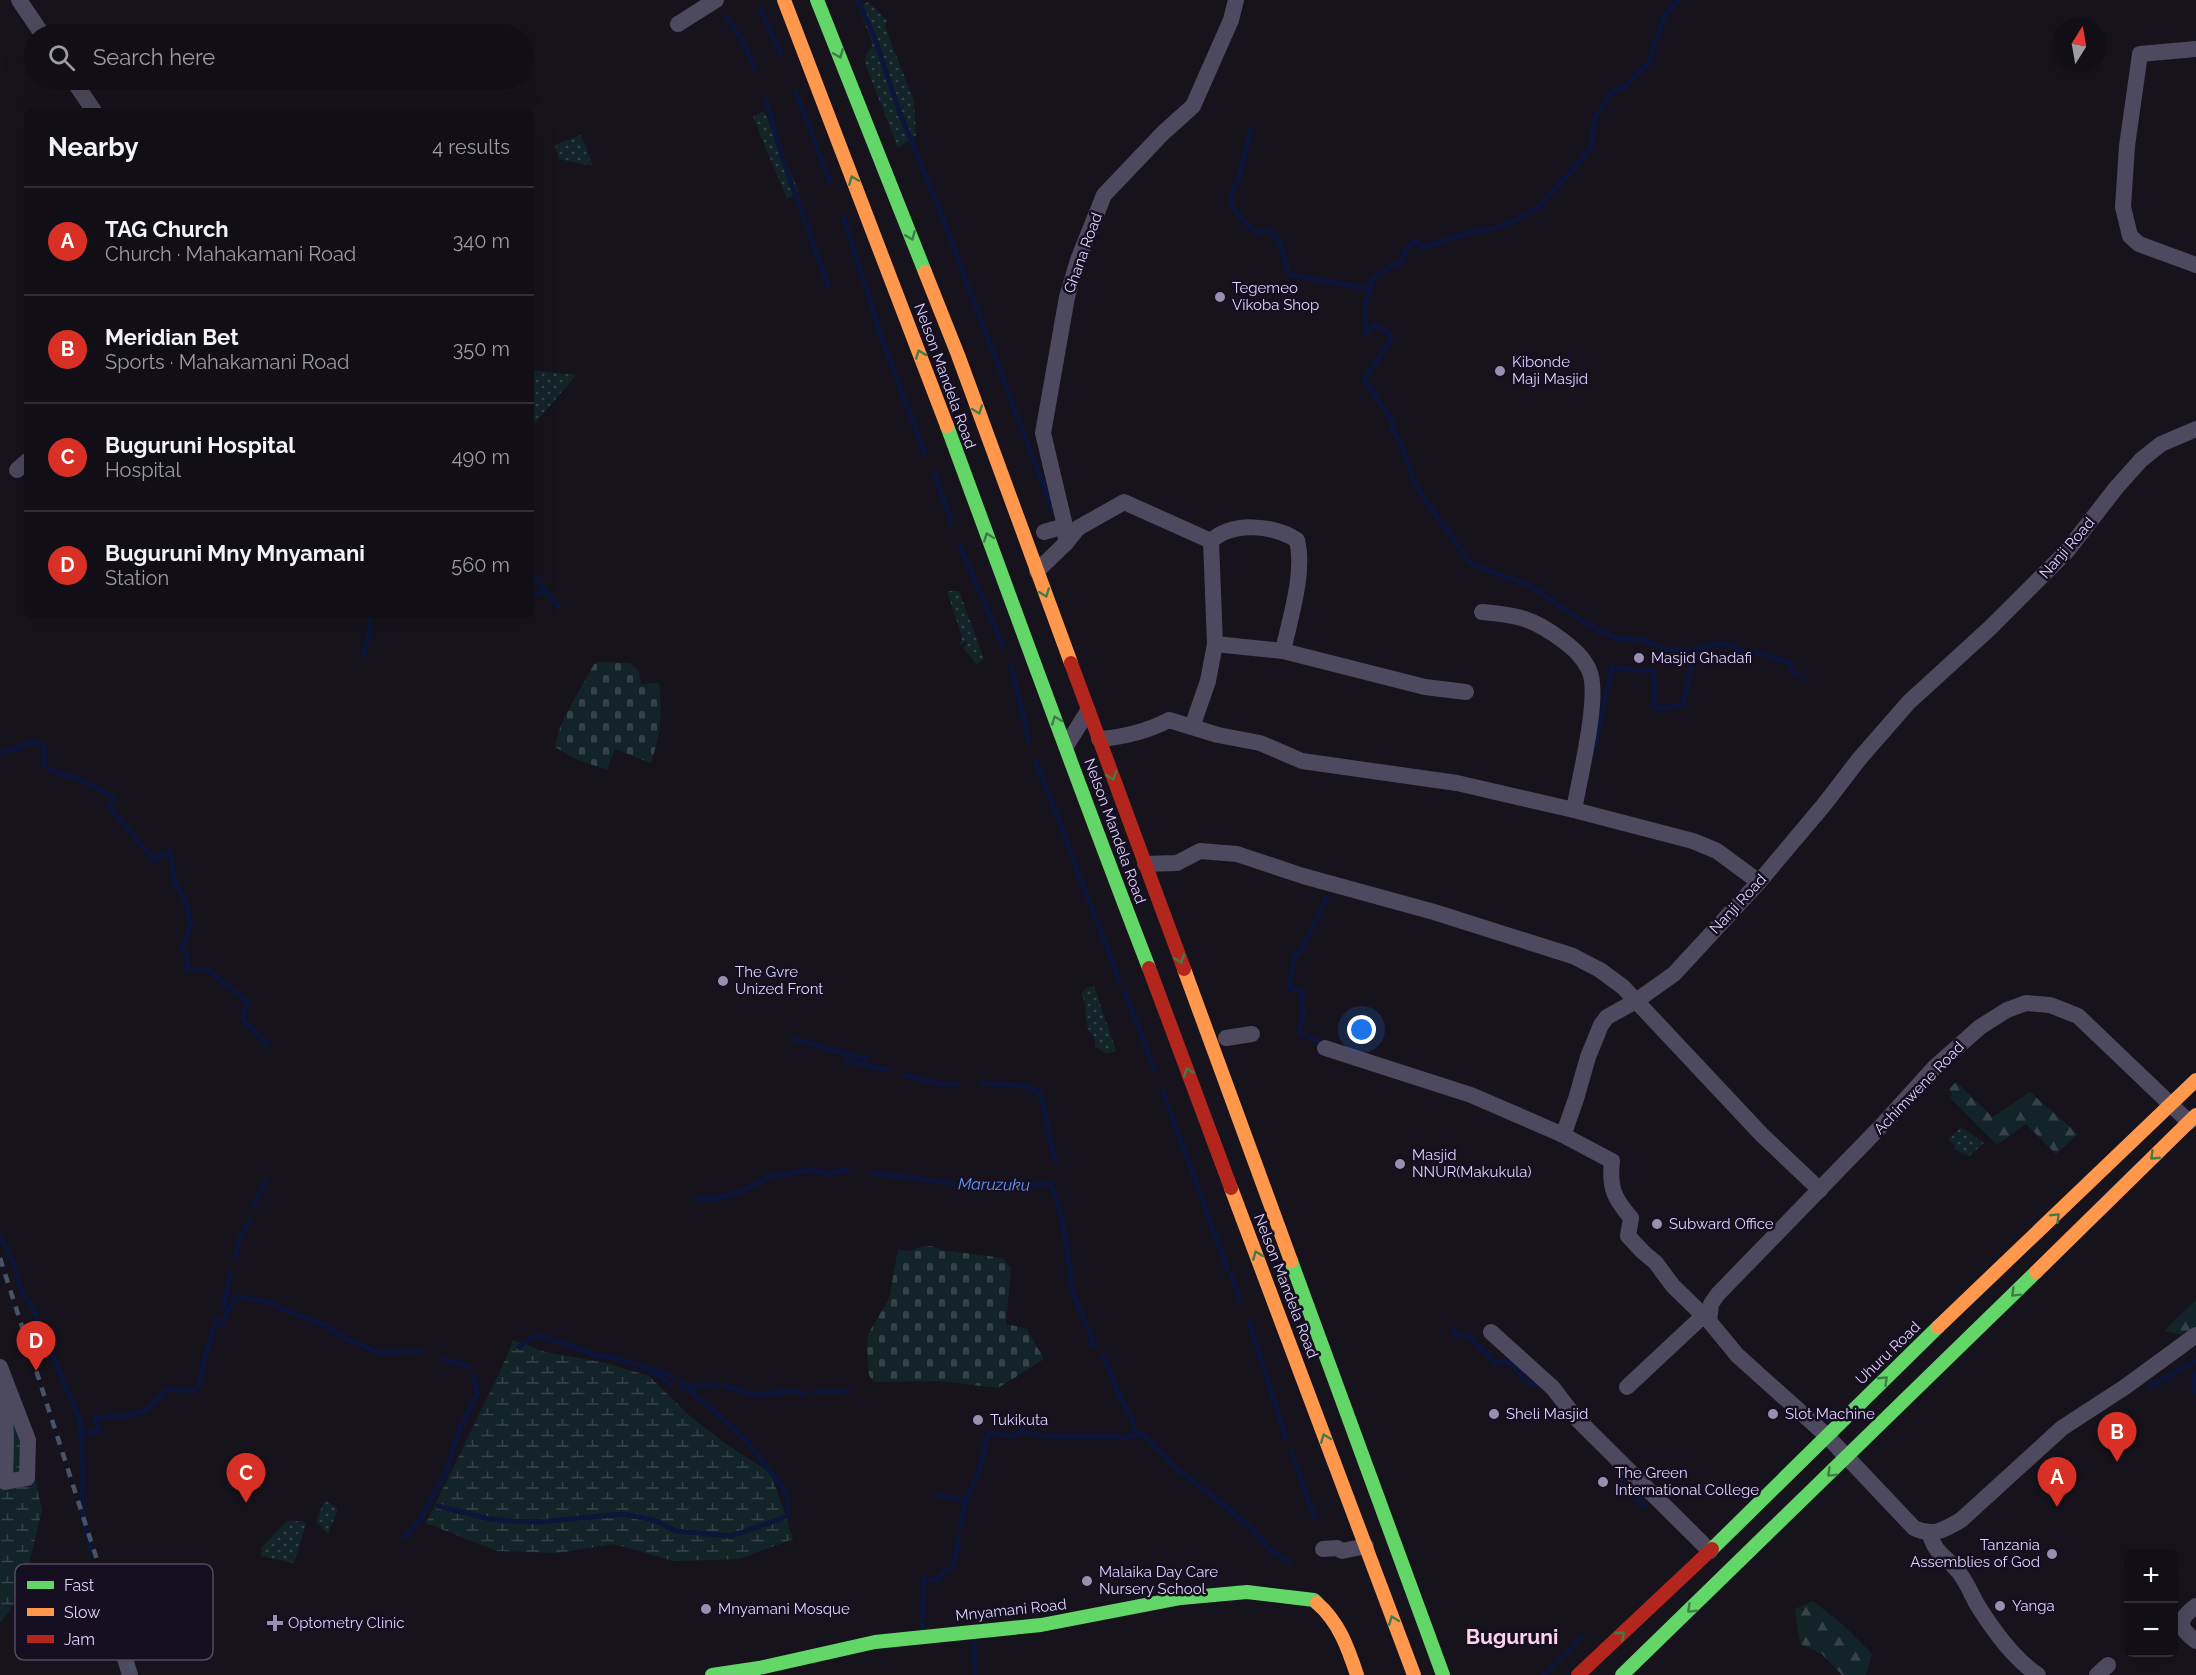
<!DOCTYPE html>
<html lang="en">
<head>
<meta charset="utf-8">
<style>
	:root { --surface:#110e16; --page:#1e1c23; --text:#f1f3f6; --muted:#9c9ca1; --line:#302e35; --accent:#d93025 }
	body { margin:0; font-family:Raleway,sans-serif; background:var(--page); color:var(--text) }
	.controls { position:absolute; right:18px; bottom:18px; display:grid; overflow:hidden; border-radius:9px; box-shadow:0 6px 24px #0002 }
	.controls button { width:54px; height:54px; display:grid; place-items:center; padding:0; border:0; border-bottom:2px solid var(--line); background:var(--surface); color:var(--text); font:30px sans-serif }
	.compass { position:absolute; left:2052px; top:18px; width:54px; height:54px; border-radius:50%; background:var(--surface); box-shadow:0 6px 24px #0002; rotate:11deg }
	.you { position:absolute; left:1362px; top:1030px; width:21px; height:21px; margin:-15px; border:4px solid #fff; border-radius:50%; background:#1a73e8; box-shadow:0 0 0 9px #1a73e833 }
	.badge { display:grid; place-items:center; width:39px; height:39px; border-radius:50%; background:var(--accent); color:#fff; font-size:20px; font-weight:700 }
	.pin { position:absolute; translate:-50% -50px; filter:drop-shadow(0 2px 3px #0008) }
	.pin::after { content:''; position:absolute; top:32px; width:21px; height:18px; background:inherit; clip-path:polygon(0 0,100% 0,50% 100%) }
	.list { margin:0; padding:0; list-style:none }
	h2 { display:flex; justify-content:space-between; align-items:center; height:78px; margin:0; padding:0 24px; font-size:26px }
	h2 small { font-size:20px; font-weight:400; color:var(--muted) }
	.list li { display:grid; grid-template-columns:39px 1fr auto; gap:18px; align-items:center; box-sizing:border-box; height:108px; padding:0 24px; border-top:2px solid var(--line) }
	.list b { display:block; font-size:22px; white-space:nowrap }
	.list p { margin:0; font-size:20px; white-space:nowrap; color:var(--muted) }
	.list em { font-size:20px; font-style:normal; color:var(--muted) }
	.icon { flex:none; width:33px; height:33px; fill:none; stroke:currentColor; stroke-width:2; stroke-linecap:round; stroke-linejoin:round }
	.map { position:relative; flex:none; width:2196px; height:1675px; overflow:hidden }
	.search { position:absolute; background:var(--surface); box-shadow:0 6px 24px #0002; left:24px; top:24px; width:510px; height:66px; display:flex; align-items:center; gap:15px; box-sizing:border-box; padding:0 21px; border-radius:33px; color:var(--muted); font-size:22px }
	.panel { position:absolute; background:var(--surface); box-shadow:0 6px 24px #0002; left:24px; top:108px; width:510px; height:510px; border-radius:9px }
	.map>svg:first-child { display:block }
	.grass { fill:url(#grass-dots) }
	.forest { fill:url(#forest-firs) }
	.wetland { fill:url(#wetland-marsh) }
	.cemetery { fill:url(#cemetery-stones) }
	.lines { fill:none; stroke-linecap:round; stroke-linejoin:round }
	.stream { stroke:#0d153a; stroke-width:5 }
	.street { stroke:#4d495e; stroke-width:16 }
	.fast { stroke:#63d668; stroke-width:14 }
	.slow { stroke:#ff974d; stroke-width:14 }
	.jam { stroke:#b3261e; stroke-width:14 }
	.rail { stroke:#475467; stroke-width:4.5; stroke-dasharray:9 8; stroke-linecap:butt }
	.oneway { stroke:#407c48 }
	.poi-dot { fill:#998fae; stroke:#160f21; stroke-width:2 }
	.labels { text-anchor:middle; stroke-width:5; stroke-linejoin:round; paint-order:stroke }
	.street-label { font-size:15px; fill:#dfd2fc; stroke:#160f21 }
	.poi-label { font-size:15px; fill:#dfd2fc; stroke:#160f21; text-anchor:start }
	.water-label { font-size:16px; font-style:italic; fill:#6698f6; stroke:#160f21 }
	.district-label { font-size:21px; font-weight:bold; fill:#fcd4e6; stroke:#160f21 }
	.key { fill:#160f21; stroke:#524a63; stroke-width:1.5 }
	.key-label { font-size:16px; fill:#dfd2fc }
</style>
</head>
<body>
<div class="map">
<svg width="2196" height="1675" viewBox="0 0 2196 1675">
	<defs>
		<pattern id="grass-dots" width="8" height="8" patternUnits="userSpaceOnUse" patternTransform="scale(1.5)"><rect width="8" height="8" fill="#132429"/><path d="M2 2h.1M6 6h.1" fill="none" stroke="#354349" stroke-width="1.8" stroke-linecap="round"/></pattern>
		<pattern id="forest-firs" width="22" height="20" patternUnits="userSpaceOnUse" patternTransform="scale(1.5)"><rect width="22" height="20" fill="#132429"/><path d="M5 1l3.5 6h-7zM16 11l3.5 6h-7z" fill="#354349"/></pattern>
		<pattern id="wetland-marsh" width="20" height="14" patternUnits="userSpaceOnUse" patternTransform="scale(1.5)"><rect width="20" height="14" fill="#132429"/><path d="M1 5h8M5 5V1M11 12h8M15 12V8" fill="none" stroke="#354349"/></pattern>
		<pattern id="cemetery-stones" width="16" height="16" patternUnits="userSpaceOnUse" patternTransform="scale(1.5)"><rect width="16" height="16" fill="#132429"/><path d="M2 7V4a2 2 0 0 1 4 0v3zM10 15v-3a2 2 0 0 1 4 0v3z" fill="#354349"/></pattern>
	</defs>
	<rect width="100%" height="100%" fill="#17131d"/>
	<g class="grass">
		<polygon points="868,2 887,20 885,27 914,101 916,135 898,148 866,66 865,58 873,44 858,7"/>
		<polygon points="764,111 799,192 787,199 753,117"/>
		<polygon points="581,135 593,166 559,159 555,145"/>
		<polygon points="531,370 576,375 531,428"/>
		<polygon points="947,591 959,591 984,659 977,664 963,648 967,644 966,641 960,646 962,637"/>
		<path d="M1094,986L1116,1051L1106,1054L1095,1046C1096,1037 1091,1035 1088,1028C1084,1016 1088,1004 1081,994L1086,988Z"/>
		<polygon points="1961,1127 1984,1143 1969,1156 1954,1149 1955,1145 1948,1140"/>
		<polygon points="325,1500 338,1509 328,1534 316,1521"/>
		<polygon points="287,1521 300,1521 306,1523 294,1563 261,1556 261,1548"/>
	</g>
	<g class="forest">
		<polygon points="1956,1082 1993,1117 2030,1092 2078,1134 2056,1154 2026,1124 1997,1145 1950,1098 1952,1094 1949,1089"/>
		<polygon points="2196,1300 2196,1338 2164,1331"/>
		<polygon points="1813,1601 1843,1625 1872,1654 1866,1675 1842,1675 1822,1654 1800,1644 1795,1609"/>
	</g>
	<g class="wetland">
		<polygon points="513,1340 545,1352 606,1363 649,1376 690,1416 726,1444 771,1473 793,1539 739,1559 673,1561 614,1544 558,1553 497,1551 426,1523 499,1374"/>
		<polygon points="0,1404 29,1451 42,1510 22,1594 0,1623"/>
	</g>
	<g class="cemetery">
		<path d="M600,662L630,663L639,671L641,684L659,683C663,711 660,736 651,763L615,749L607,770L576,759L555,747C560,717 580,692 594,664Z"/>
		<polygon points="922,1246 932,1246 942,1250 1003,1258 1011,1268 1006,1324 1027,1329 1044,1359 998,1388 939,1381 874,1382 869,1375 867,1346 868,1334 889,1299 898,1250 911,1251"/>
	</g>
	<g class="lines">
		<g class="stream">
			<polyline points="858,0 875,39 900,113 940,211 1054,513"/>
			<polyline points="760,8 781,54"/>
			<polyline points="727,18 743,42 755,70"/>
			<polyline points="796,92 830,182"/>
			<polyline points="766,100 782,157 828,285"/>
			<path d="M1251,130L1239,177L1231,194V202L1239,217L1257,233L1267,229C1282,237 1284,261 1290,275L1371,289V281L1389,267L1402,262L1405,251L1414,241L1424,247L1471,232L1493,229L1518,219L1540,206L1590,150L1595,119L1610,94L1625,86L1648,64L1666,13L1678,0"/>
			<polyline points="844,218 883,342 925,453"/>
			<polyline points="1371,289 1365,302 1366,333 1375,324 1392,336 1380,357 1364,379 1394,424 1392,429 1399,439 1414,480 1425,499 1470,563 1532,587 1590,626 1615,638 1644,640 1668,650 1695,649 1714,644 1733,645 1740,651 1763,654 1788,662 1793,672 1805,678"/>
			<polyline points="934,472 952,523"/>
			<polyline points="960,546 1003,646"/>
			<polyline points="531,572 559,607"/>
			<polyline points="531,596 542,590 544,593"/>
			<polyline points="363,656 370,631 369,615"/>
			<polyline points="1011,666 1029,740"/>
			<path d="M0,752L15,749L31,742L44,745V765C59,776 63,773 79,779C92,784 103,791 114,798L109,806L154,860L167,852L171,856L175,882L186,902L191,927L182,947L187,955V969L208,970L247,1001L243,1018L267,1045V1042"/>
			<polyline points="1593,755 1612,668 1655,671 1654,705 1661,709 1683,704 1695,649"/>
			<polyline points="1036,762 1058,817"/>
			<polyline points="1059,821 1119,979"/>
			<polyline points="1125,992 1155,1071"/>
			<polyline points="794,1039 857,1057 866,1058"/>
			<path d="M1325,1045L1299,1032L1304,1010L1301,1004L1303,994L1295,989H1290V978L1296,952L1300,953C1307,935 1318,919 1325,900L1328,897"/>
			<polyline points="846,1061 888,1070"/>
			<polyline points="904,1075 940,1084 956,1084"/>
			<path d="M981,1083L1027,1086L1040,1093C1047,1116 1049,1138 1055,1161"/>
			<polyline points="1163,1092 1228,1270"/>
			<polyline points="873,1173 972,1186 1051,1184 1061,1214 1071,1274 1071,1287 1093,1341 1090,1344 1095,1346"/>
			<polyline points="696,1199 719,1198 743,1191 770,1176 811,1170 831,1174 841,1170 848,1171"/>
			<polyline points="254,1205 266,1180"/>
			<polyline points="0,1236 15,1268 21,1291 31,1305 80,1420 83,1470 82,1509 91,1550"/>
			<polyline points="236,1256 239,1239 251,1220"/>
			<polyline points="1231,1275 1240,1299"/>
			<polyline points="224,1307 230,1273"/>
			<polyline points="1249,1321 1286,1438"/>
			<polyline points="221,1326 236,1296 272,1303 280,1308 327,1326 344,1338 380,1353 422,1351"/>
			<polyline points="1455,1327 1453,1334 1470,1337 1497,1364 1503,1360 1512,1365 1531,1385 1543,1384"/>
			<path d="M519,1347L536,1335L591,1353L595,1356C622,1356 649,1368 670,1384"/>
			<polyline points="1103,1356 1124,1405 1133,1421 1134,1431 1140,1434"/>
			<polyline points="443,1359 469,1366"/>
			<polyline points="656,1370 674,1377"/>
			<polyline points="2196,1372 2193,1376 2196,1392"/>
			<polyline points="681,1382 683,1383"/>
			<polyline points="724,1386 755,1395 794,1391 803,1394"/>
			<polyline points="683,1387 715,1385"/>
			<polyline points="2149,1387 2196,1361"/>
			<polyline points="688,1388 745,1439 782,1486 788,1499"/>
			<polyline points="814,1392 849,1391"/>
			<polyline points="1022,1432 1023,1417"/>
			<polyline points="82,1433 100,1431 95,1418 126,1416 145,1411 168,1389 194,1391 200,1384 204,1360 217,1318"/>
			<polyline points="1291,1451 1315,1518"/>
			<polyline points="1624,1471 1621,1483 1645,1506"/>
			<polyline points="937,1495 966,1500"/>
			<polyline points="438,1506 489,1519 510,1521 539,1522 622,1514 654,1520 676,1531 731,1536 781,1519 788,1515 787,1502"/>
			<path d="M960,1528L966,1500L978,1474L988,1433C1000,1433 1011,1439 1022,1432C1054,1439 1086,1436 1118,1436L1120,1438L1143,1434L1177,1469L1229,1509L1250,1527L1270,1549L1290,1563"/>
			<polyline points="404,1538 420,1520 445,1474 460,1430 478,1392 473,1375"/>
			<polyline points="93,1567 99,1588"/>
			<polyline points="922,1630 924,1579 938,1580 943,1573 953,1566 959,1539"/>
			<polyline points="974,1638 975,1675"/>
			<polyline points="1544,1675 1582,1637"/>
		</g>
		<g class="street">
			<polyline points="19,0 42,34"/>
			<polyline points="678,24 716,0"/>
			<polyline points="2196,49 2140,54 2127,146 2123,207 2130,236 2139,244 2196,265"/>
			<polyline points="73,80 94,111"/>
			<polyline points="17,470 27,461"/>
			<polyline points="1044,532 1065,526"/>
			<polyline points="1066,543 1078,528 1124,502 1211,541"/>
			<polyline points="1037,571 1066,543 1065,526 1043,433 1067,297 1078,260 1104,195 1163,133 1193,106 1231,20 1236,0"/>
			<path d="M1482,612C1517,615 1533,618 1562,640C1574,649 1583,657 1589,670C1601,694 1579,780 1574,810"/>
			<polyline points="1215,644 1283,651"/>
			<path d="M1192,727L1208,681L1215,644L1211,541C1233,521 1273,525 1297,540C1305,573 1290,618 1283,651L1425,687L1466,692"/>
			<path d="M1099,739C1125,737 1146,732 1169,720L1218,735L1260,743L1302,761L1457,783L1574,810L1693,841L1717,851L1759,882"/>
			<polyline points="1066,746 1088,711"/>
			<polyline points="1145,864 1177,863 1200,851 1237,854 1303,876 1434,912 1573,956 1600,970 1623,987 1762,1135 1820,1190"/>
			<polyline points="1226,1038 1252,1034"/>
			<path d="M1325,1048L1471,1095L1561,1134L1612,1161C1609,1188 1614,1198 1631,1218L1628,1236L1643,1252L1656,1263L1673,1286L1709,1321"/>
			<path d="M2189,1122L2078,1016L2050,1005L2026,1003L2007,1010L1980,1027L1935,1067L1885,1122L1718,1294L1711,1304L1709,1321L1737,1355L1826,1435L1914,1528C1933,1537 1944,1530 1961,1520L2062,1428L2125,1387L2196,1335"/>
			<polyline points="1561,1134 1565,1130 1576,1099 1588,1057 1601,1025 1607,1017 1636,1001 1674,974 1759,882 1823,806 1860,758 1909,702 1990,628 2067,551 2116,488 2141,460 2161,444 2196,429"/>
			<polyline points="1491,1332 1553,1388 1576,1418 1710,1551"/>
			<path d="M0,1367L28,1440L27,1478L5,1482C5,1461 9,1413 0,1395"/>
			<polyline points="1627,1387 1704,1315"/>
			<path d="M1930,1534C1935,1554 1945,1555 1957,1570C1966,1580 1971,1594 1978,1606C1993,1630 2014,1659 2038,1675"/>
			<polyline points="1323,1549 1337,1548 1342,1551 1366,1546"/>
			<polyline points="104,1589 130,1675"/>
			<path d="M2196,1606C2177,1620 2178,1627 2196,1641"/>
			<polyline points="2097,1675 2108,1665"/>
		</g>
		<g class="fast">
			<polyline points="817,0 925,272"/>
			<path d="M947,426C1014,607 1079,788 1149,968"/>
			<polyline points="1291,1261 1443,1675"/>
			<polyline points="1712,1549 1938,1327"/>
			<polyline points="712,1675 759,1668 875,1642 1041,1625 1181,1598 1247,1592 1314,1600 1317,1603"/>
			<polyline points="1622,1675 2036,1272"/>
		</g>
		<g class="slow">
			<polyline points="784,0 947,426"/>
			<polyline points="925,272 958,355 1071,663"/>
			<polyline points="1184,969 1291,1261"/>
			<polyline points="1231,1188 1414,1675"/>
			<polyline points="2036,1272 2196,1115"/>
			<polyline points="1938,1327 2196,1080"/>
			<path d="M1317,1603C1339,1622 1348,1648 1357,1675"/>
		</g>
		<g class="jam">
			<polyline points="1071,663 1184,969"/>
			<polyline points="1149,968 1231,1188"/>
			<polyline points="1578,1675 1712,1549"/>
		</g>
		<polyline class="rail" points="0,1258 134,1675"/>
	</g>
	<defs><path id="oneway-chevron" d="M-2-3.5L2.5 0L-2 3.5" fill="none" stroke-width="1.6" stroke-linecap="round" stroke-linejoin="round" transform="scale(1.5)"/></defs>
	<g class="oneway">
		<use href="#oneway-chevron" transform="translate(839 54) rotate(68)"/>
		<use href="#oneway-chevron" transform="translate(853 180) rotate(-112)"/>
		<use href="#oneway-chevron" transform="translate(911 236) rotate(68)"/>
		<use href="#oneway-chevron" transform="translate(920 354) rotate(-110)"/>
		<use href="#oneway-chevron" transform="translate(978 410) rotate(70)"/>
		<use href="#oneway-chevron" transform="translate(988 537) rotate(-110)"/>
		<use href="#oneway-chevron" transform="translate(1045 593) rotate(70)"/>
		<use href="#oneway-chevron" transform="translate(1056 720) rotate(-111)"/>
		<use href="#oneway-chevron" transform="translate(1112 776) rotate(70)"/>
		<use href="#oneway-chevron" transform="translate(1180 959) rotate(70)"/>
		<use href="#oneway-chevron" transform="translate(1188 1072) rotate(-111)"/>
		<use href="#oneway-chevron" transform="translate(2154 1156) rotate(136)"/>
		<use href="#oneway-chevron" transform="translate(2056 1217) rotate(-44)"/>
		<use href="#oneway-chevron" transform="translate(1257 1255) rotate(-111)"/>
		<use href="#oneway-chevron" transform="translate(2015 1293) rotate(135)"/>
		<use href="#oneway-chevron" transform="translate(1884 1380) rotate(-44)"/>
		<use href="#oneway-chevron" transform="translate(1325 1438) rotate(-111)"/>
		<use href="#oneway-chevron" transform="translate(1831 1473) rotate(136)"/>
		<use href="#oneway-chevron" transform="translate(1691 1609) rotate(136)"/>
		<use href="#oneway-chevron" transform="translate(1393 1620) rotate(-111)"/>
		<use href="#oneway-chevron" transform="translate(1621 1635) rotate(-43)"/>
	</g>
	<g class="poi-dot">
		<circle cx="1220" cy="297" r="6"/>
		<circle cx="1500" cy="371" r="6"/>
		<circle cx="1639" cy="658" r="6"/>
		<circle cx="723" cy="981" r="6"/>
		<circle cx="1400" cy="1164" r="6"/>
		<circle cx="1657" cy="1224" r="6"/>
		<circle cx="1494" cy="1414" r="6"/>
		<circle cx="1773" cy="1414" r="6"/>
		<circle cx="978" cy="1420" r="6"/>
		<circle cx="1603" cy="1482" r="6"/>
		<circle cx="2052" cy="1554" r="6"/>
		<circle cx="1087" cy="1581" r="6"/>
		<circle cx="2000" cy="1606" r="6"/>
		<circle cx="706" cy="1609" r="6"/>
		<path d="M272 1614h6v6h6v6h-6v6h-6v-6h-6v-6h6z"/>
	</g>
	<g class="labels">
		<g class="street-label">
			<text transform="translate(1083 253) rotate(-70)" y="5">Ghana Road</text>
			<text transform="translate(945 376) rotate(70)" y="5">Nelson Mandela Road</text>
			<text transform="translate(2067 548) rotate(-49)" y="5">Nanji Road</text>
			<text transform="translate(1115 831) rotate(70)" y="5">Nelson Mandela Road</text>
			<text transform="translate(1738 904) rotate(-47)" y="5">Nanji Road</text>
			<text transform="translate(1919 1088) rotate(-46)" y="5">Achimwene Road</text>
			<text transform="translate(1286 1286) rotate(69)" y="5">Nelson Mandela Road</text>
			<text transform="translate(1888 1353) rotate(-44)" y="5">Uhuru Road</text>
			<text transform="translate(1011 1610) rotate(-6)" y="5">Mnyamani Road</text>
		</g>
		<g class="poi-label">
			<text x="1232" y="293">Tegemeo<tspan x="1232" dy="17">Vikoba Shop</tspan></text>
			<text x="1512" y="367">Kibonde<tspan x="1512" dy="17">Maji Masjid</tspan></text>
			<text x="1651" y="663">Masjid Ghadafi</text>
			<text x="735" y="977">The Gvre<tspan x="735" dy="17">Unized Front</tspan></text>
			<text x="1412" y="1160">Masjid<tspan x="1412" dy="17">NNUR(Makukula)</tspan></text>
			<text x="1669" y="1229">Subward Office</text>
			<text x="1506" y="1419">Sheli Masjid</text>
			<text x="1785" y="1419">Slot Machine</text>
			<text x="990" y="1425">Tukikuta</text>
			<text x="1615" y="1478">The Green<tspan x="1615" dy="17">International College</tspan></text>
			<text x="2040" y="1550" text-anchor="end">Tanzania<tspan x="2040" dy="17">Assemblies of God</tspan></text>
			<text x="1099" y="1577">Malaika Day Care<tspan x="1099" dy="17">Nursery School</tspan></text>
			<text x="2012" y="1611">Yanga</text>
			<text x="718" y="1614">Mnyamani Mosque</text>
			<text x="288" y="1628">Optometry Clinic</text>
		</g>
		<g class="water-label">
			<text transform="translate(994 1184) rotate(1)" y="6">Maruzuku</text>
		</g>
		<g class="district-label">
			<text x="1512" y="1644">Buguruni</text>
		</g>
	</g>
	<rect x="15" y="1564" width="198" height="96" rx="9" class="key"/>
	<rect x="27" y="1581" width="27" height="8" fill="#63d668"/>
	<rect x="27" y="1608" width="27" height="8" fill="#ff974d"/>
	<rect x="27" y="1635" width="27" height="8" fill="#b3261e"/>
	<g class="key-label">
		<text x="64" y="1591">Fast</text>
		<text x="64" y="1618">Slow</text>
		<text x="64" y="1645">Jam</text>
	</g>
</svg>
<div class="controls">
<button>+</button>
<button>−</button>
</div>
<svg class="compass" viewBox="-18 -18 36 36"><path d="M0-13l5 13h-10z" fill="#e53935"/><path d="M0 13l5-13h-10z" fill="#9c9ca1"/></svg>
<div class="you"></div>
<div class="pin badge" style="left:2057px;top:1507px">A</div>
<div class="pin badge" style="left:2117px;top:1462px">B</div>
<div class="pin badge" style="left:246px;top:1503px">C</div>
<div class="pin badge" style="left:36px;top:1371px">D</div>
<div class="search"><svg class="icon" aria-label="search" viewBox="0 0 24 24"><circle cx="10" cy="10" r="6"/><path d="M15 15l6 6"/></svg>Search here</div>
<section class="panel">
<h2>Nearby<small>4 results</small></h2>
<ul class="list">
<li><span class="badge">A</span><div><b>TAG Church</b><p>Church · Mahakamani Road</p></div><em>340 m</em></li>
<li><span class="badge">B</span><div><b>Meridian Bet</b><p>Sports · Mahakamani Road</p></div><em>350 m</em></li>
<li><span class="badge">C</span><div><b>Buguruni Hospital</b><p>Hospital</p></div><em>490 m</em></li>
<li><span class="badge">D</span><div><b>Buguruni Mny Mnyamani</b><p>Station</p></div><em>560 m</em></li>
</ul>
</section>
</div>
</body>
</html>
